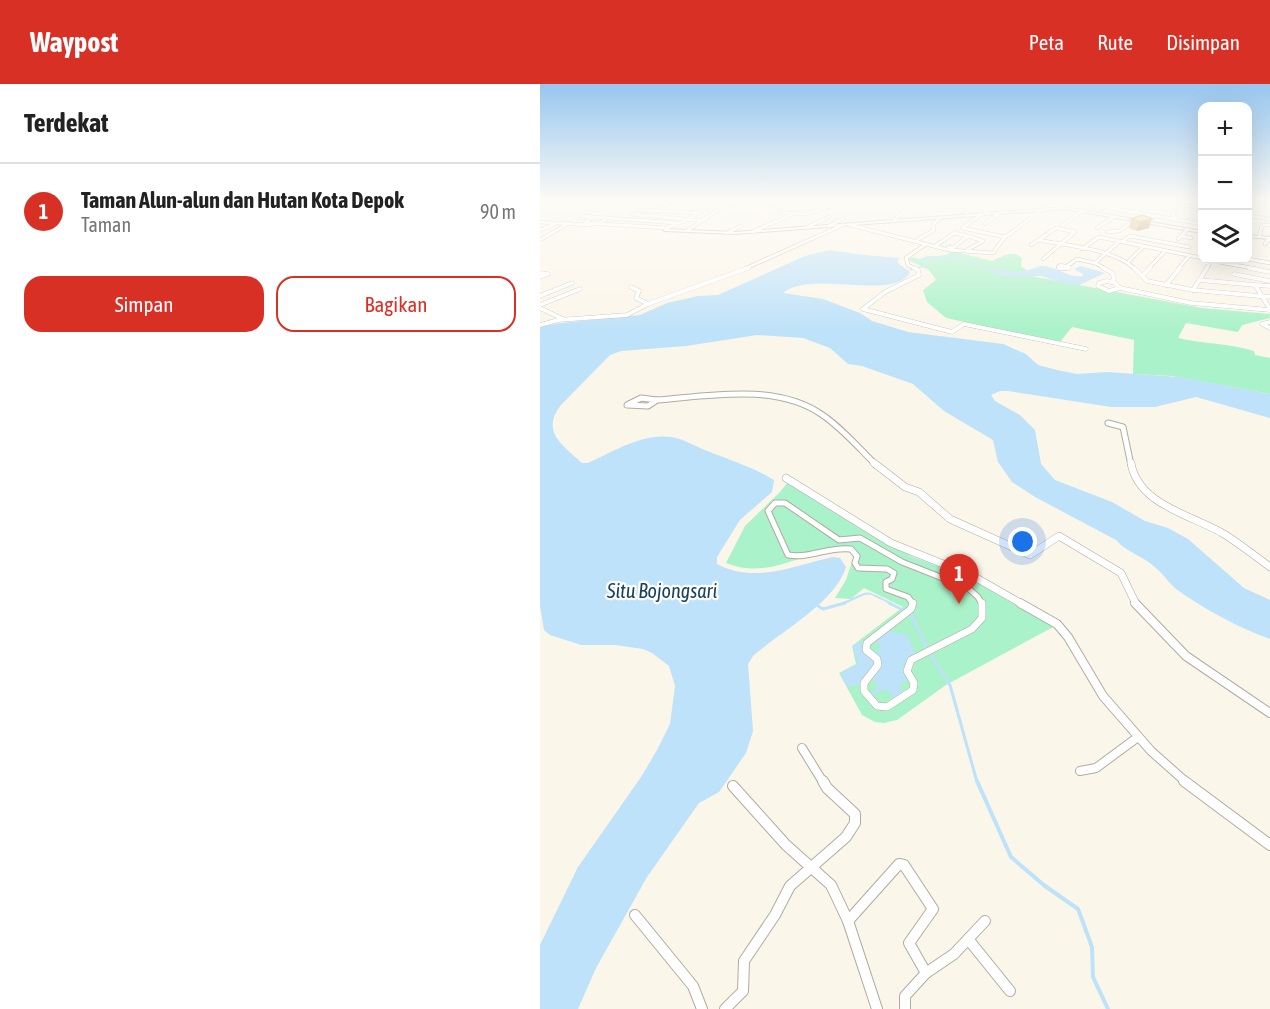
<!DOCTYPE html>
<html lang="id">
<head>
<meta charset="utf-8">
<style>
	:root { --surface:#fff; --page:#f2f2f2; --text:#222; --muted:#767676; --line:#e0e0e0; --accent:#d93025 }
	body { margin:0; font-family:"Asap Condensed",sans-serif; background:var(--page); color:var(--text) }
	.controls { position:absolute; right:18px; top:18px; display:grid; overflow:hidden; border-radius:12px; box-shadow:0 6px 24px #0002 }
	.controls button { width:54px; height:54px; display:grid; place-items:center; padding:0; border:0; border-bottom:2px solid var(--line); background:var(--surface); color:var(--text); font:30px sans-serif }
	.you { position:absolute; left:483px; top:458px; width:21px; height:21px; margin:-15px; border:4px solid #fff; border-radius:50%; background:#1a73e8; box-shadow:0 0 0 9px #1a73e833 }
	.badge { display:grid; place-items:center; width:39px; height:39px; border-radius:50%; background:var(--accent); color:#fff; font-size:20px; font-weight:700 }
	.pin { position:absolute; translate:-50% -50px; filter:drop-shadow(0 2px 3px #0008) }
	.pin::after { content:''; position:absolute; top:32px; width:21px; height:18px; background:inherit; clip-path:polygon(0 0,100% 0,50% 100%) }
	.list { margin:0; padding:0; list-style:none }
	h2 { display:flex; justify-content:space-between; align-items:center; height:78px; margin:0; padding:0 24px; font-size:26px }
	h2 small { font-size:20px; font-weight:400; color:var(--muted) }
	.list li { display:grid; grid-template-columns:39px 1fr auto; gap:18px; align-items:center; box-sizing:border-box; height:96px; padding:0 24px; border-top:2px solid var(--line) }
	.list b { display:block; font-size:22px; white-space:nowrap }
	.list p { margin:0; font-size:20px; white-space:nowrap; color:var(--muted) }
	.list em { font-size:20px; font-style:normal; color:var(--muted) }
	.actions { display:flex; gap:12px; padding:18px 24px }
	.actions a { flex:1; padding:14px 0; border:2px solid var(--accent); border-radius:18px; text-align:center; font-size:21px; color:var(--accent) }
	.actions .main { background:var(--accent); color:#fff }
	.icon { flex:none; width:33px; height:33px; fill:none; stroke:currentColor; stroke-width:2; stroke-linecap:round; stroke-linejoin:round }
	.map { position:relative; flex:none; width:730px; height:925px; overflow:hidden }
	header { display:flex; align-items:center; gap:36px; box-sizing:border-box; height:84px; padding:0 30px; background:var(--accent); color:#fff }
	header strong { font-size:28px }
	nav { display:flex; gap:33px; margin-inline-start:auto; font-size:21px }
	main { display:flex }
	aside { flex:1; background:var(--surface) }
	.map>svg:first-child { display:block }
	.green { fill:#aaf2c9 }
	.water { fill:#bee2f9 }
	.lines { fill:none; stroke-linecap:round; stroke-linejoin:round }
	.stream-far3 { stroke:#bee2f9; stroke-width:1.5 }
	.stream-far2 { stroke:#bee2f9; stroke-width:2 }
	.stream-far1 { stroke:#bee2f9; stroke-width:3 }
	.stream { stroke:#bee2f9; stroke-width:4 }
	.pedestrian-far1-casing { stroke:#b1aca1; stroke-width:7 }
	.pedestrian-casing { stroke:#b1aca1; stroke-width:8 }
	.minor-far5-casing { stroke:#b1aca1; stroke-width:4 }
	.minor-far4-casing { stroke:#b1aca1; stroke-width:4.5 }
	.minor-far3-casing { stroke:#b1aca1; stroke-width:7 }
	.minor-far2-casing { stroke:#b1aca1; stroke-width:8 }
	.minor-far1-casing { stroke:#b1aca1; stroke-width:10 }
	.minor-casing { stroke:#b1aca1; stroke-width:12 }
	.tertiary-casing { stroke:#b1aca1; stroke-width:2 }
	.pedestrian-far1 { stroke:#fff; stroke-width:5 }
	.pedestrian { stroke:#fff; stroke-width:7 }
	.minor-far5 { stroke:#fff; stroke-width:3 }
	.minor-far4 { stroke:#fff; stroke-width:4 }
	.minor-far3 { stroke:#fff; stroke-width:5 }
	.minor-far2 { stroke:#fff; stroke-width:7 }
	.minor-far1 { stroke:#fff; stroke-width:8 }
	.minor { stroke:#fff; stroke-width:10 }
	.tertiary { fill:#fff; fill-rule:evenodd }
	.wall { fill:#cba954 }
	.shaded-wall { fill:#a58945 }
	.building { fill:#ecc462; stroke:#a58945; stroke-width:1.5 }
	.labels { text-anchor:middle; stroke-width:4.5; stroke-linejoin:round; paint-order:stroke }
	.water-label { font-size:20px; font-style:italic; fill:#18425a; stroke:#fff }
</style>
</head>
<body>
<header>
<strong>Waypost</strong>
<nav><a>Peta</a><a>Rute</a><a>Disimpan</a></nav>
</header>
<main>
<aside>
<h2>Terdekat<small></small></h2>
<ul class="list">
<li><span class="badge">1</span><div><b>Taman Alun-alun dan Hutan Kota Depok</b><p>Taman</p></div><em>90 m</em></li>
</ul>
<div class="actions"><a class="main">Simpan</a><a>Bagikan</a></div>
</aside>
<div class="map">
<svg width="730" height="925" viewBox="0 0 730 925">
	<rect width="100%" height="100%" fill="#fbf6ea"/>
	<g class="green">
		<path d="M412,167L452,177C463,172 472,165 482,174L481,182L488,187L491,192L662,224L730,230V234L702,241L698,248L646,239L638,254C663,260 689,259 714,267L715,271L730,274V310L632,292L593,290L594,256L532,243L520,258L406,234L387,218L383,206L396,196L389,186L368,176L372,173L380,175C392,168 398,177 412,167Z"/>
		<path d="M248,398L321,445L373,473L433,495L515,542L406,601L357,636L344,639L335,638L322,631L299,589L316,580L312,562L363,523L324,504L311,515L295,514L306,496L314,472L312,468C273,457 235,499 186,479L205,442L240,408Z"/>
	</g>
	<g class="water">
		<path d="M289,166L325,171L360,174L357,177L359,180L370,188C355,218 271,185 243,209L283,215L320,229L332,237L368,248L463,260L486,270L498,281L517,286L537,290L567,288L639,293L730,310V334L656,313L615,323H571L468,307H460L451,311L455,317L480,331L495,346L501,380L515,396L572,418L605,437L628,444L648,455L704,504L730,516V555C697,543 664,525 636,505C629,499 624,491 617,485C604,472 587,469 576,456L495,413L472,398L458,378L453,356L404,327L373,300L322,282L308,280L290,264L263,254L217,251L146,262L81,267L70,271L21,321C0,348 23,361 42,379H48C75,367 105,347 136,354C148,357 158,364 170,368C192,377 213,383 234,396L232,408L200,436L177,473V480C214,500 254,482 292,473L300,474L306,483C296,518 240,548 213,572L208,580L213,647L206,669L179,708L159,719L107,793L56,884L38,925H0V861L38,783L101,693L117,666L130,640L135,602L129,582L112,569L103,565L75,561H41L10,551L4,546L0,522V243L20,239L100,231L127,219L158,212L178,211L265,172Z"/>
		<path d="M500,182C517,181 525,194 542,192L543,190L534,185L541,182L565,189L539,201H529L501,192L471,193L450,188L458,185L479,189Z"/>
		<polygon points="348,545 358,550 366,549 376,570 368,574 363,583 367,597 363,597 359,603 362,607 367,607 351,618 353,612 348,606 337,608 333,614 328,608 333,608 338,602 334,596 307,603 301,591 303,587 318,580 313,563 321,557 324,558 322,566 327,572 339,566 340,562 338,559 332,558"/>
	</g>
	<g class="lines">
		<path class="stream-far3" d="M369,186L386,182L384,177C408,168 431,177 453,187"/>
		<path class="stream-far2" d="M301,520C332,509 319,503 352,520"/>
		<g class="stream-far1">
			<polyline points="349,519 371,530 387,564 410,601 437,698"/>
			<polyline points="278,522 283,525 305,519"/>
		</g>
		<polyline class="stream" points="437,697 471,773 505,802 538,825 552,863 553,893 568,925"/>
		<g class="pedestrian-far1-casing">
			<path id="pedestrian-far1" d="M373,520L368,513L346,505V498L352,495L354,489L347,485L318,484L315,479L317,472L311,465C289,462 270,475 248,471L228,427L235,419H245L299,456L320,454L362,478L428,504L438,513L442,520"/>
		</g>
		<g class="pedestrian-casing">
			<polyline id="pedestrian" points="373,519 371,525 327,559 326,566 337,575 338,581 324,599 324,607 337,622 347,623 373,606 374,599 367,587 371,576 432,545 442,534 442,519"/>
		</g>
		<g class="minor-far5-casing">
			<g id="minor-far5">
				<polyline points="211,117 252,125"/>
				<polyline points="251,117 242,129 267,130 305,117"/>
				<polyline points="332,117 356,121"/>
				<polyline points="494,117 525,124"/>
				<polyline points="538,117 559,124"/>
				<polyline points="618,117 662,124"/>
				<polyline points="188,120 199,122 209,118"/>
				<polyline points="708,120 711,122 708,130"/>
				<polyline points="118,121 137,123"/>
				<polyline points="575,125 585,117"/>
				<polyline points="100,126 159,129"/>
				<polyline points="130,128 143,118 135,117"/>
				<polyline points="144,128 155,120"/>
				<polyline points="554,128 564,123 662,140"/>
				<polyline points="634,128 632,132 637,134 635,136"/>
				<polyline points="592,129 611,117"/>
				<polyline points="91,130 165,137"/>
				<polyline points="442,130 422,144 465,153"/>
				<polyline points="448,130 443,124 460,117"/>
				<polyline points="40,132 54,133"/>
				<polyline points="428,132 425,126 430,123"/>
				<polyline points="708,132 730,135"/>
				<polyline points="353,137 365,127"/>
				<polyline points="0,138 50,141"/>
				<polyline points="45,138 54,133 68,134"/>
				<polyline points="46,139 127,144 151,134 169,121"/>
				<polyline points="59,139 68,134 137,139"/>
				<polyline points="445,140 460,129"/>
				<polyline points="310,141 409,166 453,169 464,154 503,125"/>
				<polyline points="289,142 304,134"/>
				<polyline points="522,142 543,126"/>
				<polyline points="265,144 289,133"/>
				<polyline points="557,144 575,132"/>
				<polyline points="0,146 15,140"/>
				<polyline points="146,147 183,123"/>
				<polyline points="212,148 251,131"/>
				<polyline points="567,148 579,147 594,136"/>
				<polyline points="187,149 201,142"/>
				<polyline points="641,152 651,154"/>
				<polyline points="719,153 722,141 730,141"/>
				<polyline points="638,155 648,145"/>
				<polyline points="0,156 29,139"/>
				<polyline points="377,156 394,146 393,141 400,134"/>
				<path d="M499,156C527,162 575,165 595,185"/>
				<polyline points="581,158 590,152 649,163"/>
				<polyline points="725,160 730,154"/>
				<polyline points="491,161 516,144 535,148 503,175"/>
				<polyline points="395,162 416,148"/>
				<polyline points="408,163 413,164 428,152 414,149"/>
				<polyline points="542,165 559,153 662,174"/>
				<polyline points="427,166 443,157 428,152"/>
				<polyline points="708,175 730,179"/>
				<polyline points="668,176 717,185"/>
				<polyline points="588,178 604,162"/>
				<polygon points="521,181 529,184 521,185 518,183"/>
				<polyline points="527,182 537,175 555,179"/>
				<polyline points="204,185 303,141"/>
				<polyline points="377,185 368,181 366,174 386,160"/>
				<polyline points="566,185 555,179 580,157"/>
				<polyline points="608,185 625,167"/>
				<polyline points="638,185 649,172"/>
				<polyline points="666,185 672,176"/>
			</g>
		</g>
		<g class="minor-far4-casing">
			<g id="minor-far4">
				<polyline points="374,184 378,186 379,191 345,208 323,225 412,248 424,240 546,265"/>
				<polyline points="519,184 529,184"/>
				<polyline points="563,184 572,189 574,194 572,198"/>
				<polyline points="594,184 607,197 653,206"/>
				<polyline points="667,184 653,206 730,213"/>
				<polyline points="709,184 730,188"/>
				<polyline points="0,189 8,190 0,193"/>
				<polyline points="694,190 730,197"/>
				<polyline points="603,191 610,184"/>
				<polyline points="659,196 715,201"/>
				<polygon points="567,197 575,199 580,204 569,207 558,202 559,199"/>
				<polyline points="626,201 640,184"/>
				<polyline points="730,202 715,201 730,225"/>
				<polyline points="91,203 99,207 96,214 108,220"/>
				<polyline points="580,204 651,219 730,226"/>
				<polyline points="0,212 32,199"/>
				<polyline points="0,221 40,205"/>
				<polyline points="0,224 23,235"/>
				<polyline points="730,238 722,240 730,244"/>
				<polyline points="0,241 18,236 87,231 108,220 208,184"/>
			</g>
		</g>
		<g class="minor-far3-casing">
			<g id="minor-far3">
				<polygon points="101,314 117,316 108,322 87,321"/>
				<path d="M117,316C169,312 235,299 281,330C301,343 319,364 336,381"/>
				<polyline points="568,339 583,343 591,381"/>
			</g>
		</g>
		<g class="minor-far2-casing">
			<g id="minor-far2">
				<polyline points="334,379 365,403 379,408 410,435 490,471 519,452 581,489 596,520"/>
				<path d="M591,379C598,421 652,431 684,450C700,460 715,472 730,483"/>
				<polyline points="246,394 351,459 433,492 482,520"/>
			</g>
		</g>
		<g class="minor-far1-casing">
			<g id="minor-far1">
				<polyline points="480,519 517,540 528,553 563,612 611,667 646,698"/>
				<polyline points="595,519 646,572 730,629"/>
				<polyline points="262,664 283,698"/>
				<polyline points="540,687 556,684 598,653"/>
			</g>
		</g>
		<g class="minor-casing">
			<g id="minor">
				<polyline points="644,697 730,761"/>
				<polyline points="193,702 246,761 291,801 308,837 337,925"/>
				<polyline points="95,831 153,902 162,925"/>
				<polyline points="308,837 359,780 364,781 393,825 369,859 386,889 365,912 365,925"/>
				<polyline points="428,855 470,907"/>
				<polyline points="386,889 414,870 445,837"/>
				<polyline points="185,925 203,907 204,877 235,831 250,802 306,753 315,739 315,730 287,704 283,697"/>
			</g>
		</g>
		<g class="tertiary-casing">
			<g id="tertiary">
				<polygon points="525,123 662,147 662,149 525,125 195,150 125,147 123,146 125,145 195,148"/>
				<polygon points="708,151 730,153 730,155 708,153"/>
			</g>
		</g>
		<use href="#pedestrian-far1" class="pedestrian-far1"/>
		<use href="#pedestrian" class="pedestrian"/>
		<use href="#minor-far5" class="minor-far5"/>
		<use href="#minor-far4" class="minor-far4"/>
		<use href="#minor-far3" class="minor-far3"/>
		<use href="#minor-far2" class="minor-far2"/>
		<use href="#minor-far1" class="minor-far1"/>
		<use href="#minor" class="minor"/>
		<use href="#tertiary" class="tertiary"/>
	</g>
	<polygon class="wall" points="602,131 609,144 597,147 589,144 591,135"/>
	<polygon class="shaded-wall" points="612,135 609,144 597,147 600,138"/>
	<polygon class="building" points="602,131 612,135 600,138 591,135"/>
	<linearGradient id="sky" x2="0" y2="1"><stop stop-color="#97c6ef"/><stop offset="0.47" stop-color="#fdfbf6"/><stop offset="1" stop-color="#fdfbf6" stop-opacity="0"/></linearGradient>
	<rect width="730" height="247" fill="url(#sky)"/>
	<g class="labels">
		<g class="water-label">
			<text x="122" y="514">Situ Bojongsari</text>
		</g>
	</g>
</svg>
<div class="controls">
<button>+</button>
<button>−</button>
<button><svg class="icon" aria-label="layers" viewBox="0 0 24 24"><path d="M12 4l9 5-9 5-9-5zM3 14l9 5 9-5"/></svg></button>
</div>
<div class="you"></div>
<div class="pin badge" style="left:419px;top:520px">1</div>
</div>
</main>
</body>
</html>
